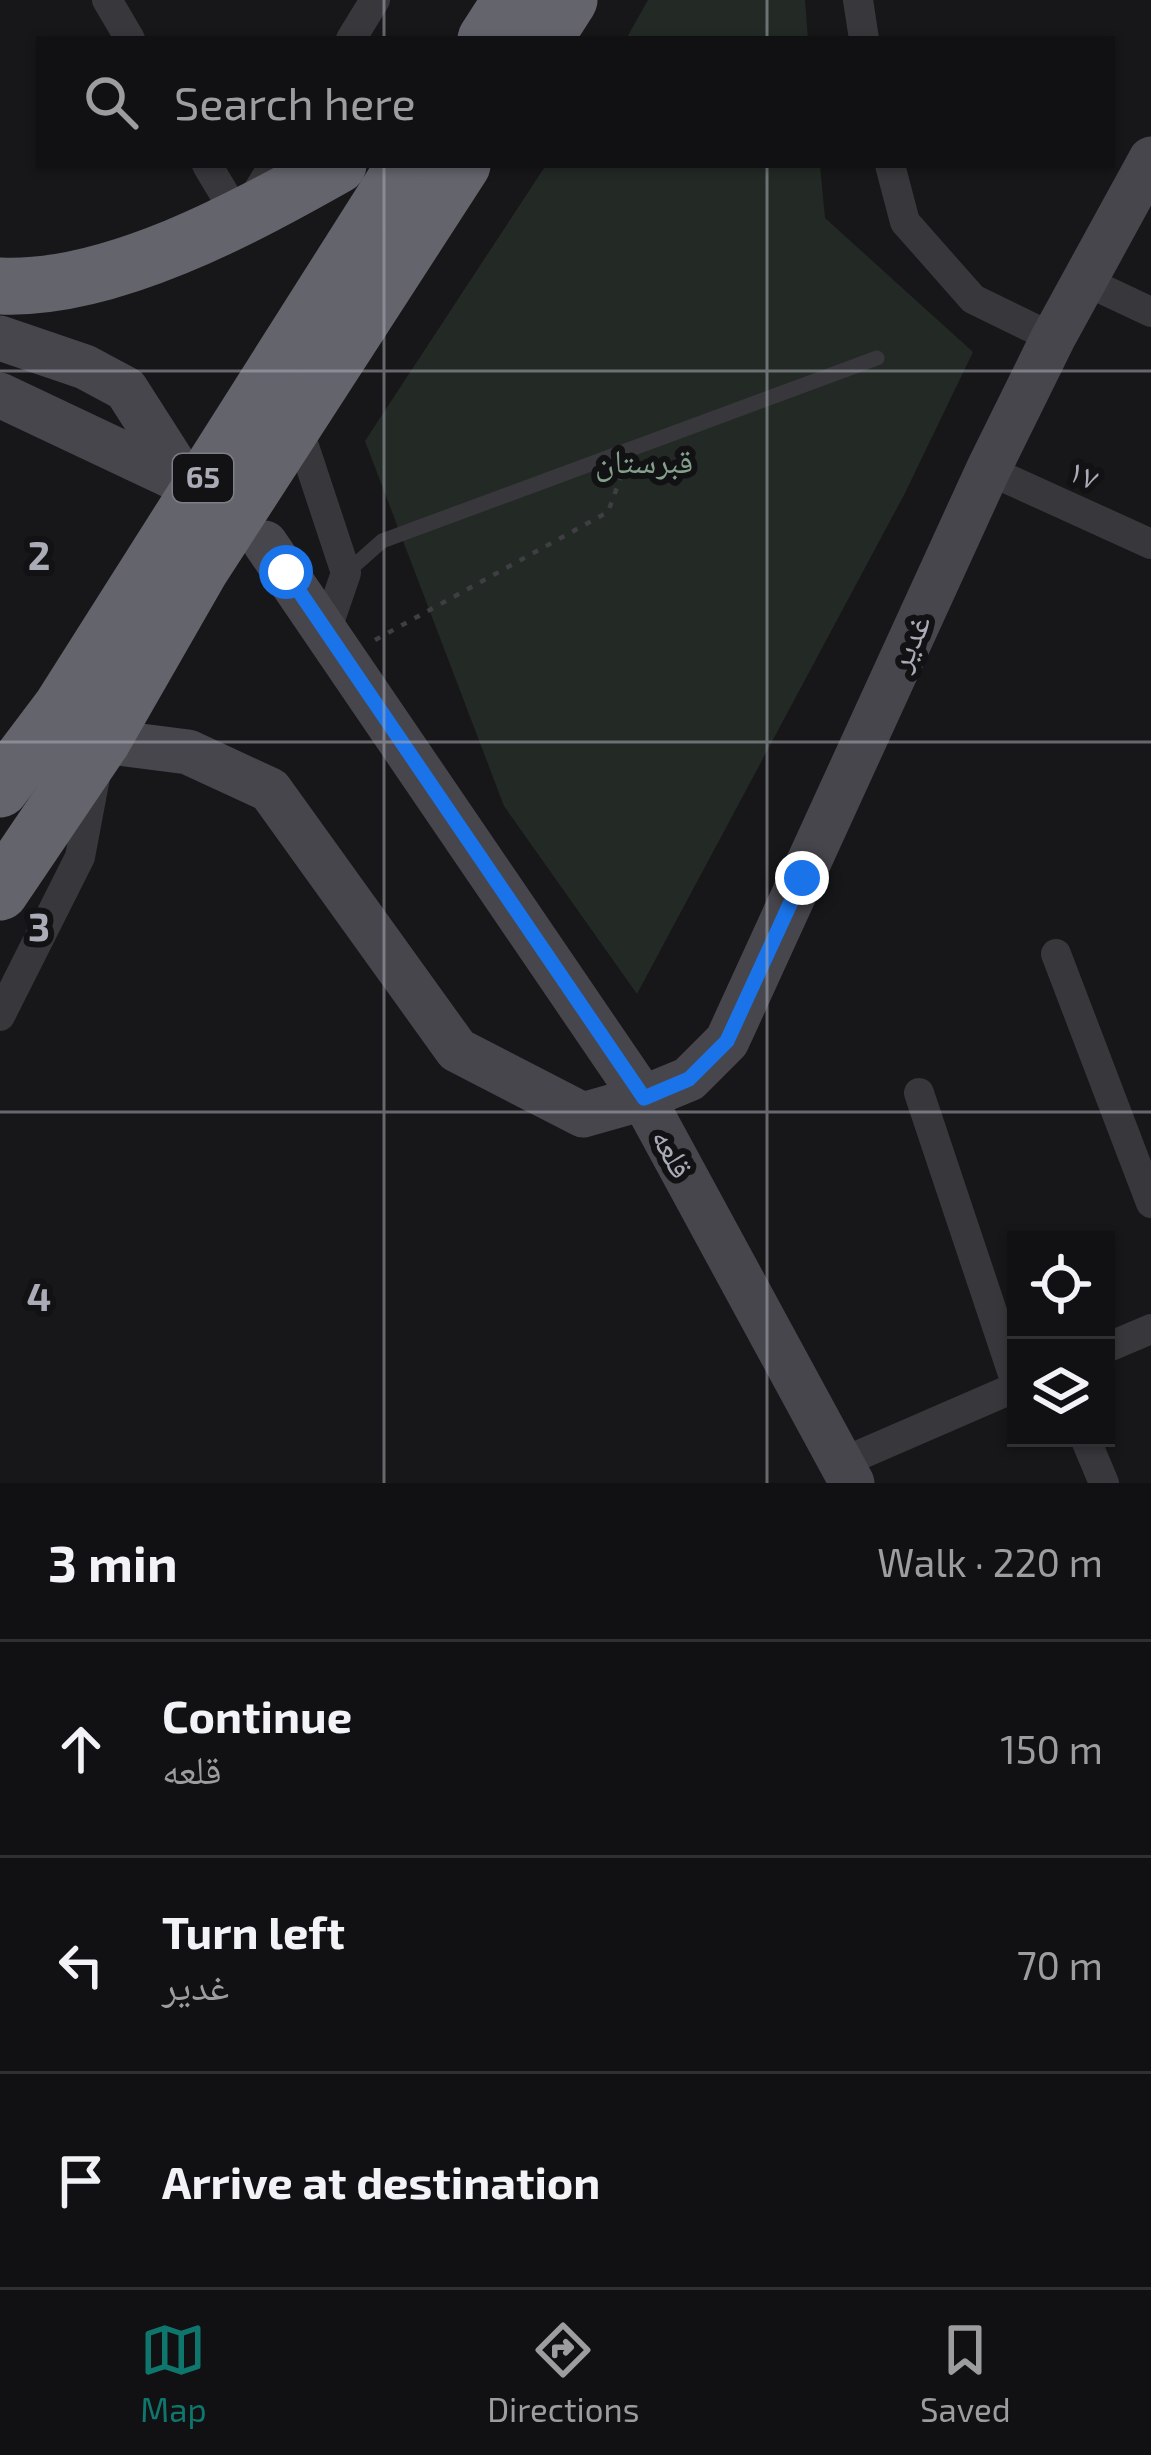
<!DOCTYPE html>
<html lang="en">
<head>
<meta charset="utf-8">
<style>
	:root { --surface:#111012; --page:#1e1e20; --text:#f1f3f6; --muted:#9c9d9f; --line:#303032; --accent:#0f766e }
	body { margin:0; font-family:"Exo 2","Noto Naskh Arabic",sans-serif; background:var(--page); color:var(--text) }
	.controls { position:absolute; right:36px; bottom:36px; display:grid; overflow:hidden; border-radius:0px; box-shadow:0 3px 9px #0004 }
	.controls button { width:108px; height:108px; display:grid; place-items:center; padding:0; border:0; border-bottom:3px solid var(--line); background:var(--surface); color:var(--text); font:60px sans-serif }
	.stop { position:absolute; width:36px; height:36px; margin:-27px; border:9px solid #1a73e8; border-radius:50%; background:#fff }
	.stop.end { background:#1a73e8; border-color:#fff; box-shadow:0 3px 12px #0008 }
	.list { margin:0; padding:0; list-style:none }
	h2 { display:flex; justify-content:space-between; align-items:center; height:156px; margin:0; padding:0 48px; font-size:51px }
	h2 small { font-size:39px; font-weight:400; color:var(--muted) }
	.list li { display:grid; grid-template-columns:78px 1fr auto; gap:36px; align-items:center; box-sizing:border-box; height:216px; padding:0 48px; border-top:3px solid var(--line) }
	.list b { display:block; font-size:45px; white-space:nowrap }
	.list p { margin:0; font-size:39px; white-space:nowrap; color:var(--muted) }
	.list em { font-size:39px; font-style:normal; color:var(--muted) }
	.icon { flex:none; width:66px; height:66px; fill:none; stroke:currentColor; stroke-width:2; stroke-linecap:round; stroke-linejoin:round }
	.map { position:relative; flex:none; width:1151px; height:1483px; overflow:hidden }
	.search { position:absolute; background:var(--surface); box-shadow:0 3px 9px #0004; left:36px; right:36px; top:36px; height:132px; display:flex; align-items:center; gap:30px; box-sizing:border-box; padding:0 42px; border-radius:0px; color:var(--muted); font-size:45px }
	.sheet { height:804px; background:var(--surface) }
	nav { display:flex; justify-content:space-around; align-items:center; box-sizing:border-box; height:168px; border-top:3px solid var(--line); background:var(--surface); font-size:33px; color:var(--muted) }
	nav a { display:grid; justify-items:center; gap:6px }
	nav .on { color:var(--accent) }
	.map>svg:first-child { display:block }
	.green { fill:#232a25 }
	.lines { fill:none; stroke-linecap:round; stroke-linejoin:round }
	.path { stroke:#3e3e43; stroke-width:4.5; stroke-dasharray:6 9; stroke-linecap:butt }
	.lane { stroke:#38383c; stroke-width:15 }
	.street { stroke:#38383c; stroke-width:30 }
	.secondary { stroke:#46464c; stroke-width:45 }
	.highway { stroke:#64646d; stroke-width:57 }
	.route { stroke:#1a73e8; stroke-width:15 }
	.grid { fill:none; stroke:#a9abb7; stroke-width:3; stroke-opacity:0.55 }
	.labels { text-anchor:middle; stroke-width:12; stroke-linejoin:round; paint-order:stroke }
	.shield { fill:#121113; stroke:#7c7d86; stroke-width:3 }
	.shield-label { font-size:30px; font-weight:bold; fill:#a9abb7 }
	.park-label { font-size:33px; fill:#82a08b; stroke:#121113 }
	.street-label { font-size:33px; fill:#a9abb7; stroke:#121113 }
	.grid-label { font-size:39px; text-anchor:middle; font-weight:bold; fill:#a9abb7; stroke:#121113; stroke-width:12; stroke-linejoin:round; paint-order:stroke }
</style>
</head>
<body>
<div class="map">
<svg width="1151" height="1483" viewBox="0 0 1151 1483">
	<rect width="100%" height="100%" fill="#171618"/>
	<g class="green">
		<polygon points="648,0 805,0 808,39 626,39"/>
		<polygon points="546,165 820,165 825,218 973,352 905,493 637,994 504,806 365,441"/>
	</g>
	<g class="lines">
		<polyline class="path" points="375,640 608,512 620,479"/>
		<polyline class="lane" points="346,573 382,541 877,358"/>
		<g class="street">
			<polyline points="107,0 130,39"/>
			<polyline points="858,0 864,39"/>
			<polyline points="351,39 375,0"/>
			<polyline points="207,165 240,220 274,165"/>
			<polyline points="890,165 905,222 973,299 1053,338"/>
			<polyline points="1085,281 1151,312"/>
			<polyline points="296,422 346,573 326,631"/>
			<polyline points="988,470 1151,544"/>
			<polyline points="1056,954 1151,1203"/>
			<polyline points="0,1016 80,857 96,772"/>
			<polyline points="919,1093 1016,1383"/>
			<polyline points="1106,1348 1151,1329"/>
			<polyline points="1085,1438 1104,1483"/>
			<polyline points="841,1463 1016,1387"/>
		</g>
		<g class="secondary">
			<polyline points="0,338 85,367 126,389 186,483"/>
			<polyline points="0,395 186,483"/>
			<polyline points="265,543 643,1098 852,1483"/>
			<polyline points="102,741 188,752 270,790 457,1050 583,1115 643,1098 689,1079 727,1041 988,470 1053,338 1151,159"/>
		</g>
		<g class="highway">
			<polyline points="486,39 511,0"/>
			<polyline points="544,39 569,0"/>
			<path d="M0,286C110,291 244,218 338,165"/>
			<polyline points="0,789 61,708 405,165"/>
			<polyline points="0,892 102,741 200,570 462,165"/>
		</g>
	</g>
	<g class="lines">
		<polyline class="route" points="286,572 644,1098 689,1079 727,1041 802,878"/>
	</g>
	<path class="grid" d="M384,0V39M767,0V39M384,165V1483M767,165V1483M0,371H1151M0,742H1151M0,1112H1151"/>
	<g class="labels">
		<rect class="shield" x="173" y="454" width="60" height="48" rx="9"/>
		<g class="shield-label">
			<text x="203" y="488">65</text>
		</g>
		<g class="park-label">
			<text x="644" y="473">قبرستان</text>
		</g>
		<g class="street-label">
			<text transform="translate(1084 474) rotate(24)" y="12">۱۷</text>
			<text transform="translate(909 642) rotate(-65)" y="12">غدیر</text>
			<text transform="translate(673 1153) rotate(62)" y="12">قلعه</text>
		</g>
	</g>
	<g class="grid-label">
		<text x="39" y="570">2</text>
		<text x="39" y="941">3</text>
		<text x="39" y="1311">4</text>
	</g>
</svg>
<div class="controls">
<button><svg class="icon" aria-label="locate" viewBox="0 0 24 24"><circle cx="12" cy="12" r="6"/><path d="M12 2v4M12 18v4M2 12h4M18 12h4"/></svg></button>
<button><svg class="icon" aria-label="layers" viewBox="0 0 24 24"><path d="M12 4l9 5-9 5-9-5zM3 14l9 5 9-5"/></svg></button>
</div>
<div class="stop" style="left:286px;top:572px"></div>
<div class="stop end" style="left:802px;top:878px"></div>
<div class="search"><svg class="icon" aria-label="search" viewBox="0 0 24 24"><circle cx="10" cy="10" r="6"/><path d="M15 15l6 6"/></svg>Search here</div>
</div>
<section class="sheet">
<h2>3 min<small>Walk · 220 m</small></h2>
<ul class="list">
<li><svg class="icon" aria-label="ahead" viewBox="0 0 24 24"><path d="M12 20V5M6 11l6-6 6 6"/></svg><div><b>Continue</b><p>قلعه</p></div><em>150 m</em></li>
<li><svg class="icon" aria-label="left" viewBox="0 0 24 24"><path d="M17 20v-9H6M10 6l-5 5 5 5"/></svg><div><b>Turn left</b><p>غدیر</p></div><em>70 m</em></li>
<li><svg class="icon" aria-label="arrive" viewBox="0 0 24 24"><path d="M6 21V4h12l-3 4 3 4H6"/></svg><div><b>Arrive at destination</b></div></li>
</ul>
</section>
<nav>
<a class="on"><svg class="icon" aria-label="map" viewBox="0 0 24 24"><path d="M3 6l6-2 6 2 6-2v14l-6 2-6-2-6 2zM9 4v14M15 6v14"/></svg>Map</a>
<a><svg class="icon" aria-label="directions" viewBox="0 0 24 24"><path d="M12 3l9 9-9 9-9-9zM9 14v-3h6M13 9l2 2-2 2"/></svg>Directions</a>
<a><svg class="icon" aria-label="saved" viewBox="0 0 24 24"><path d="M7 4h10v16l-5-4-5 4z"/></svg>Saved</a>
</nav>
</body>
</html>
